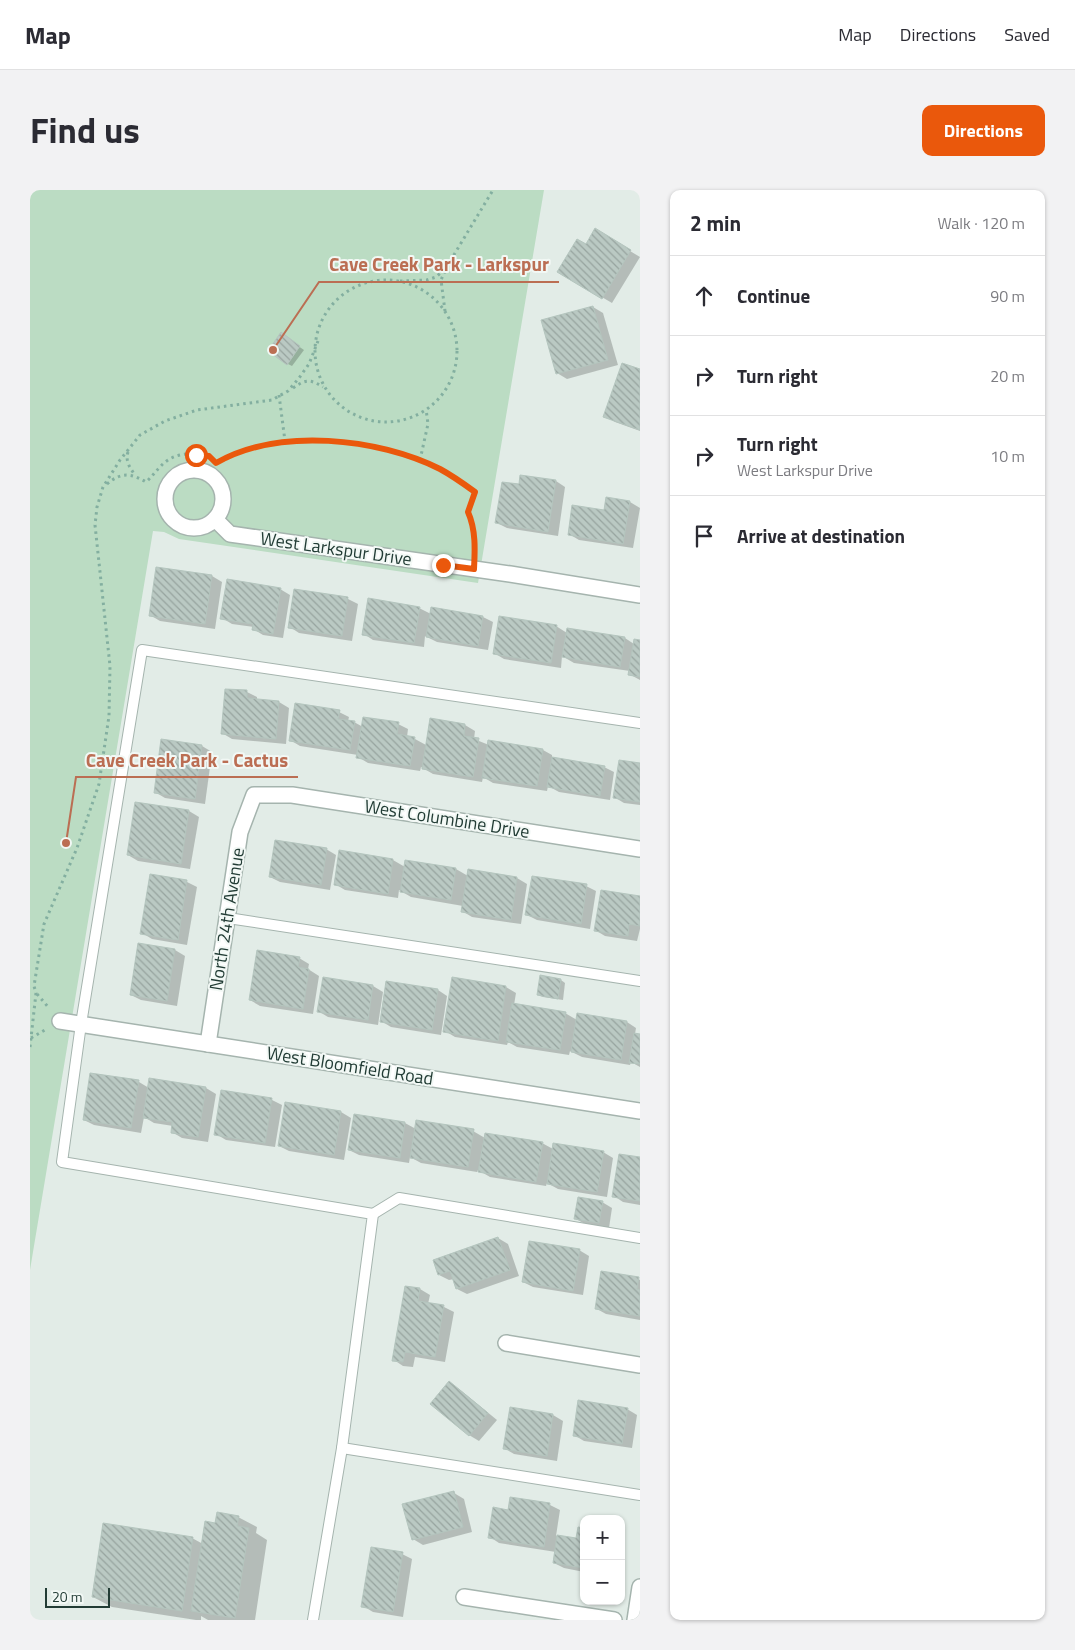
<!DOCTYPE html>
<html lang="en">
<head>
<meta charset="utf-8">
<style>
	:root { --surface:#fff; --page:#f2f2f3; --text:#2b2b33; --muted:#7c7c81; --line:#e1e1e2; --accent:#ea580c }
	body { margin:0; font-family:"Titillium Web",sans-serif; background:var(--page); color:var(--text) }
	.controls { position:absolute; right:15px; bottom:15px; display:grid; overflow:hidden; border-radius:10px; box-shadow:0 1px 4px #0004 }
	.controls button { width:45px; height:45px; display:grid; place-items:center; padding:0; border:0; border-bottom:1px solid var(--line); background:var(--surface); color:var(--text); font:25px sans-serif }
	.scale { position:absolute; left:15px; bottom:12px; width:65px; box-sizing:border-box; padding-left:5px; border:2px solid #223c35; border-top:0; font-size:14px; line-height:18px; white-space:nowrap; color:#223c35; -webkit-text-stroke:4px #f2f8f5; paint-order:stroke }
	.stop { position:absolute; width:15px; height:15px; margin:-11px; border:4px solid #ea580c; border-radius:50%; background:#fff }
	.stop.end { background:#ea580c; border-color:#fff; box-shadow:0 1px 5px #0008 }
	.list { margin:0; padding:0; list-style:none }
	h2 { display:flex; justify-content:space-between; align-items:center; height:65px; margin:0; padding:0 20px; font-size:21px }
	h2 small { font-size:16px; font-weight:400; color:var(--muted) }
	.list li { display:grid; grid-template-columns:32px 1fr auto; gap:15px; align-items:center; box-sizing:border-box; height:80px; padding:0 20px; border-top:1px solid var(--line) }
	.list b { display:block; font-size:19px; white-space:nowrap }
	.list p { margin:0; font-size:16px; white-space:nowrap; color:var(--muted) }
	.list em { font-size:16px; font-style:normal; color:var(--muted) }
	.icon { flex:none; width:28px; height:28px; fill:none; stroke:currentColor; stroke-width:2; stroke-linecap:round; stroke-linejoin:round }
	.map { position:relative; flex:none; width:610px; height:1430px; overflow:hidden; border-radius:10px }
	header { display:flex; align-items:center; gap:30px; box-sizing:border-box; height:70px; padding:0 25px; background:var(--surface); border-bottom:1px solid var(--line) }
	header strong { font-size:24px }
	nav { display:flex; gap:28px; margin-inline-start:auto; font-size:18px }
	.intro { display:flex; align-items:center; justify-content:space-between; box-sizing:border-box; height:120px; padding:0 30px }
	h1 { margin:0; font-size:35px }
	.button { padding:12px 22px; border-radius:10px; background:var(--accent); color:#fff; font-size:18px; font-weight:700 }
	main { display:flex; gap:30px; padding:0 30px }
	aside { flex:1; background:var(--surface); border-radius:10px; box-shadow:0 1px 4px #0004 }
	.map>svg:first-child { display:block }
	.park { fill:#bbdcc3 }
	.shadow { fill:#0003 }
	.building { fill:url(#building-back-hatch); stroke:#b4c5be }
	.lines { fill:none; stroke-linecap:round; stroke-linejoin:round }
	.lane-casing { stroke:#a5b4ae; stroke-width:12 }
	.street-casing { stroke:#a5b4ae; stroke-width:18 }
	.path { stroke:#83afa0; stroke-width:3; stroke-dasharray:2.5 4; stroke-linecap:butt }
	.lane { stroke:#fff; stroke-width:10 }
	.street { stroke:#fff; stroke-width:15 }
	.route { stroke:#ea580c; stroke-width:6 }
	.labels { text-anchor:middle; stroke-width:4; stroke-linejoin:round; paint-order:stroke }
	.street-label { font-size:18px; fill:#223c35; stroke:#f2f8f5 }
	.leader { fill:none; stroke:#bb6e53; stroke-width:2 }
	.callout-dot { fill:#bb6e53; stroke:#f2f8f5; stroke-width:2 }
	.callout-label { font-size:19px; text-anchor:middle; font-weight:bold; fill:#bb6e53; stroke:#f2f8f5; stroke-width:4; stroke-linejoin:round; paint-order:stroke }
</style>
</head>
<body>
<header>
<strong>Map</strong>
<nav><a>Map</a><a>Directions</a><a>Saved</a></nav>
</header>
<div class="intro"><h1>Find us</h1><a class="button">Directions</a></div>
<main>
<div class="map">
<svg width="610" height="1430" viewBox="0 0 610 1430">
	<defs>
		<pattern id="building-back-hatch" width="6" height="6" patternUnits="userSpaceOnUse" patternTransform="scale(1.25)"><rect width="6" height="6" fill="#bac9c3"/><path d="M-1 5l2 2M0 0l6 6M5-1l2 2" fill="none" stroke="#97a49f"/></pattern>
	</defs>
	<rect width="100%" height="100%" fill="#e2ece7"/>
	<polygon class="park" points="0,0 514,0 448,393 149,349 134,342 123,341 0,1080"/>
	<g class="shadow">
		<polygon points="565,40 610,67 582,113 529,82 556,55"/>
		<polygon points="563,117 573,123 588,175 537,189 527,183"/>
		<polygon points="255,147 274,160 262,176 258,174"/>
		<polygon points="610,181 610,241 585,232 575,226"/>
		<polygon points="526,291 535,297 528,346 477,338 467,333 490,296"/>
		<polygon points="577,309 600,312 610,318 603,358 549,350 539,344 575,321"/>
		<polygon points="127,378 182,386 192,392 185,439 130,431 120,425"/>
		<polygon points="250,399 260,405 253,448 233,445 223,439 224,437 202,434 192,428"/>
		<polygon points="265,400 318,409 328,414 322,451 269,443 260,437"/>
		<polygon points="389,418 401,424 453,427 463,432 458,460 407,452 395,446 394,457 343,450 334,444"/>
		<polygon points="526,436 537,443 595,448 604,454 610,451 610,490 599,484 600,481 544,473 532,466 531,478 474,469 464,463"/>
		<polygon points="217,502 227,507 227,510 249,512 259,518 256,554 202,549 192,543"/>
		<polygon points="309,522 319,527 318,531 324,532 333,537 368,534 378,539 377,547 385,549 396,555 401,530 435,535 445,541 444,549 459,555 513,560 522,565 522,568 574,577 584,582 580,610 529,602 518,596 517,601 463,593 453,587 452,592 403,584 391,577 390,581 338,573 328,567 328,565 270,556 260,550"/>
		<polygon points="172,556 182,562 175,614 135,608 125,602"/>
		<polygon points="610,574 610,615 594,613 584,607"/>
		<polygon points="159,621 169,627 160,679 108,671 98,665"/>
		<polygon points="296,659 306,665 300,700 250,692 240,687"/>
		<polygon points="310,662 363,670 375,677 376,671 426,679 438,686 439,681 487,688 497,694 491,734 442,727 432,721 433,716 381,707 369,700 368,708 315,700 305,694"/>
		<polygon points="157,692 167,697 157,755 122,749 112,743"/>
		<polygon points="556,696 566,701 560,739 507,730 497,725"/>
		<polygon points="610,707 610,739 607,751 575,746 565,740"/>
		<polygon points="109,755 145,760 155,766 147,816 111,810 101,805"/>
		<polygon points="269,768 279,774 278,779 289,786 283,824 230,816 220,810"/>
		<polygon points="294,788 343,796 353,802 348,835 298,827 288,821"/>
		<polygon points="423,789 476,797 486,803 484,815 535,823 547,830 597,832 606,838 605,844 610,845 610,877 601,872 600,875 552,867 540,861 539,865 487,857 478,852 477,855 425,847 415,841"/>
		<polygon points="531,790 535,793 533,810 513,807 508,805"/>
		<polygon points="408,800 417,806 411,845 361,837 351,831"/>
		<polygon points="120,890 176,898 186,904 178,952 152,948 142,942 143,936 124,933 114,927 111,943 64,935 54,930 109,892 119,898"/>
		<polygon points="192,902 242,910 252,915 245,957 196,950 186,944"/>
		<polygon points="311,922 321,928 314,970 259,961 249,956"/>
		<polygon points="325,925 375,933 386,939 443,941 455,948 512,953 523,959 573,962 583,968 577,1007 528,999 517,993 516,996 460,987 448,980 447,982 391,973 380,967 379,973 329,965 319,960"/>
		<polygon points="610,968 610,1015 593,1012 584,1006"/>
		<polygon points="572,1012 582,1018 579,1038 555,1034 546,1029"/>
		<polygon points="468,1048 478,1054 489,1086 437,1104 427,1099 424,1089 419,1090 409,1085"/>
		<polygon points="549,1060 559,1066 553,1105 503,1097 493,1092"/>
		<polygon points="608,1089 610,1090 610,1130 576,1124 567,1119"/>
		<polygon points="390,1099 400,1105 398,1114 414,1117 424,1122 415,1172 385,1167 383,1177 373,1176 364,1170"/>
		<polygon points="419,1193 429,1199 467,1230 449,1251 439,1245"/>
		<polygon points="481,1218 523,1225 533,1231 527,1271 484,1264 474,1258"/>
		<polygon points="597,1219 607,1225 602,1258 554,1251 544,1245"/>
		<polygon points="424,1303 434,1309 442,1342 393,1355 383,1349"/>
		<polygon points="481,1309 520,1315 530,1320 526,1346 547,1349 554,1340 554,1382 534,1378 524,1373 526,1362 469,1353 460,1347 479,1321"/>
		<polygon points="208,1327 227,1337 226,1343 237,1350 225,1430 178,1430 171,1426 171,1430 166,1430 82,1417 63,1407 162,1348 173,1354"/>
		<polygon points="372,1364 382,1369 373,1427 343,1422 333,1416"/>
	</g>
	<g class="building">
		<polygon points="565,38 601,60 572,109 527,82 547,49 556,54"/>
		<polygon points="563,116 578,170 526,184 511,130"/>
		<polygon points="251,142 270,156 257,175 238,161"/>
		<polygon points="592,173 610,179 610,240 573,227"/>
		<polygon points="490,285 526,290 518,342 465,333 472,292 489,294"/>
		<polygon points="576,307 600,311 593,354 538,345 542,315 574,320"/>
		<polygon points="126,377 182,385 175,434 119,426"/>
		<polygon points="197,389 251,398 243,444 222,440 223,434 190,429"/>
		<polygon points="264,399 318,407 312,446 258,438"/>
		<polygon points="338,408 390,417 384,453 332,445"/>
		<polygon points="401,417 453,426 448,456 396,447"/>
		<polygon points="469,426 527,435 521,473 463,464"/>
		<polygon points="537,438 595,447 590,477 532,467"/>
		<polygon points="604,449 610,450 610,487 598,485"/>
		<polygon points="195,499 217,500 217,508 249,511 246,549 191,544"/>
		<polygon points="265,513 310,520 308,529 325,531 320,560 259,551"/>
		<polygon points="333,527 369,532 367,544 385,547 380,576 326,568"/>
		<polygon points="400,528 435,534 434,546 449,548 443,587 392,579"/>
		<polygon points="131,549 172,555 165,609 124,603"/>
		<polygon points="458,550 513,559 507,596 452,588"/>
		<polygon points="522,567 575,576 570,606 517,597"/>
		<polygon points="589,570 610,573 610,612 583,608"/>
		<polygon points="105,612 159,620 151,674 97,665"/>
		<polygon points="245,650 297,658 291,695 239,687"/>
		<polygon points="309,660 363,669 358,704 304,695"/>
		<polygon points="375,670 426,678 421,710 370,702"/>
		<polygon points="438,679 487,687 481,730 431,722"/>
		<polygon points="120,684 157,690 148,750 110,744"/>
		<polygon points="502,686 557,694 551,734 495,725"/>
		<polygon points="571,700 610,706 610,736 599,734 598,746 564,741"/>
		<polygon points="108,753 145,759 137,811 100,805"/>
		<polygon points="227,760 270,767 268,777 279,779 273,819 219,810"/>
		<polygon points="510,785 531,789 528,809 507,805"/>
		<polygon points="293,787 343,795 338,830 287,822"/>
		<polygon points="422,787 476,796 468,851 413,842"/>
		<polygon points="356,791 408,799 402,840 350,832"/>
		<polygon points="482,813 536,822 530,860 476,852"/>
		<polygon points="547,823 597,831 591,870 541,862"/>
		<polygon points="604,843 610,844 610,874 599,873"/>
		<polygon points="60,883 109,890 101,938 53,930"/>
		<polygon points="119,888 176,897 168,947 141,943 142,932 113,928"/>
		<polygon points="191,900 242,908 235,953 184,945"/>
		<polygon points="255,912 311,921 304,965 248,956"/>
		<polygon points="324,924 375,932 370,968 318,960"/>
		<polygon points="386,930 444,939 438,977 380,968"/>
		<polygon points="455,943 513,952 506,992 448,982"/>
		<polygon points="523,953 574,961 567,1002 517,994"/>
		<polygon points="589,964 610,967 610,1011 582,1007"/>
		<polygon points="548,1007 573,1011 569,1033 544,1029"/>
		<polygon points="468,1047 480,1080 426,1099 420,1081 408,1085 403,1070"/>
		<polygon points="499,1051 550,1059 543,1101 492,1092"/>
		<polygon points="571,1081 609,1087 607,1099 610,1100 610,1126 565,1119"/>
		<polygon points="375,1096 390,1098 388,1111 414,1115 405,1167 375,1162 373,1172 362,1171"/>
		<polygon points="419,1191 458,1223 439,1246 400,1214"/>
		<polygon points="548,1210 598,1218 592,1254 543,1246"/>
		<polygon points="480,1217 523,1224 517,1266 473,1259"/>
		<polygon points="424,1301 433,1337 382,1350 372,1314"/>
		<polygon points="480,1307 520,1313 514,1357 458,1348 463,1317 478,1320"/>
		<polygon points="187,1322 209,1326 207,1336 219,1338 205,1428 161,1421 175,1331 185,1333"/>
		<polygon points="73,1333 163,1347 152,1421 62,1407"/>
		<polygon points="548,1337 554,1338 554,1378 523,1373 527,1345 546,1348"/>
		<polygon points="341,1357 373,1362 363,1422 331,1417"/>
	</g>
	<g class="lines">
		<g class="lane-casing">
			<g id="lane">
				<polyline points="198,728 610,791"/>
				<polyline points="343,1024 369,1008 610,1048"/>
				<polyline points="312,1258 610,1305"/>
				<polyline points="283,1430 312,1258 343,1024 32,972 51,834 112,460 610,533"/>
			</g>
		</g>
		<g class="street-casing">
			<g id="street">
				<circle cx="164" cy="309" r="29"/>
				<polyline points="185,329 200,344 480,384 610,405"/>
				<polyline points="30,831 610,921"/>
				<polyline points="178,854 210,642 224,605 262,605 610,659"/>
				<polyline points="476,1153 610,1175"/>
				<polyline points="434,1407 584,1430"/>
				<polyline points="605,1430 610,1397"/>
			</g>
		</g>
		<g class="path">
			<polyline points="415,81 411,90 415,121"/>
			<circle cx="356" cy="161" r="71"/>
			<polyline points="370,91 397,90 406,87 416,78 463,0"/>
			<path d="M263,198C276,189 280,189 293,197"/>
			<polyline points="249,205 255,251"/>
			<path d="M98,262C95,271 100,278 105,285"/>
			<polyline points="390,270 398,234 396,219"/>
			<path d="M77,294C91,282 101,283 116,292C124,285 129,276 138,270C152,261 173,262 186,273C249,237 347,247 410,279C423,286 434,294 445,302L438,322L442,331L445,361"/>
			<polyline points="7,804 19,818"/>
			<polyline points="1,848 15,840"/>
			<polyline points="0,857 6,803 4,796 14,734 47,658 69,594 79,526 80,476 65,335 67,317 73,297 90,270 110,245 135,231 167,220 242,210 258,201 269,188 279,174 288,151"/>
		</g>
		<use href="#lane" class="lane"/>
		<use href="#street" class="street"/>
	</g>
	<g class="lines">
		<path class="route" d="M166,265L179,266L186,273C249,237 348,248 410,279C423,286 434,294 445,302L438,322C446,340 445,360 444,379L413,375"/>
	</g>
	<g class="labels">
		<g class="street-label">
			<text transform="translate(306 359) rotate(8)" y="6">West Larkspur Drive</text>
			<text transform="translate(417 629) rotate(9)" y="6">West Columbine Drive</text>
			<text transform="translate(197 729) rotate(-81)" y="6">North 24th Avenue</text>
			<text transform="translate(320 876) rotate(9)" y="6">West Bloomfield Road</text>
		</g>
	</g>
	<path class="leader" d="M243 160L289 92H529M36 653L46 587H268"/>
	<g class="callout-dot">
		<circle cx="243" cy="160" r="5"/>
		<circle cx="36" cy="653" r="5"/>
	</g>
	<g class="callout-label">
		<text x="409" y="81">Cave Creek Park - Larkspur</text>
		<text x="157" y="577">Cave Creek Park - Cactus</text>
	</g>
</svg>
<div class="controls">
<button>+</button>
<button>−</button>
</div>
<div class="scale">20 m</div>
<div class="stop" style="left:166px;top:265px"></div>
<div class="stop end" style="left:413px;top:375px"></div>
</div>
<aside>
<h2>2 min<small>Walk · 120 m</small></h2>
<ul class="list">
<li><svg class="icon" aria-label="ahead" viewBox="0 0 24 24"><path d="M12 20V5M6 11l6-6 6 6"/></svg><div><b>Continue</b></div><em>90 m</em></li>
<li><svg class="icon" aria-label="right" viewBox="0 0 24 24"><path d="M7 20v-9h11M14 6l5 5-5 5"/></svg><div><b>Turn right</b></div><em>20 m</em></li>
<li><svg class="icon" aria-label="right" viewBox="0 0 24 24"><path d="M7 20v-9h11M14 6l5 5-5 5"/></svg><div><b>Turn right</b><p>West Larkspur Drive</p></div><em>10 m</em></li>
<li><svg class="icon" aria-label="arrive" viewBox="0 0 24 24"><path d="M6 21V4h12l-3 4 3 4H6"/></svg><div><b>Arrive at destination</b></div></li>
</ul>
</aside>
</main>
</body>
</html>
